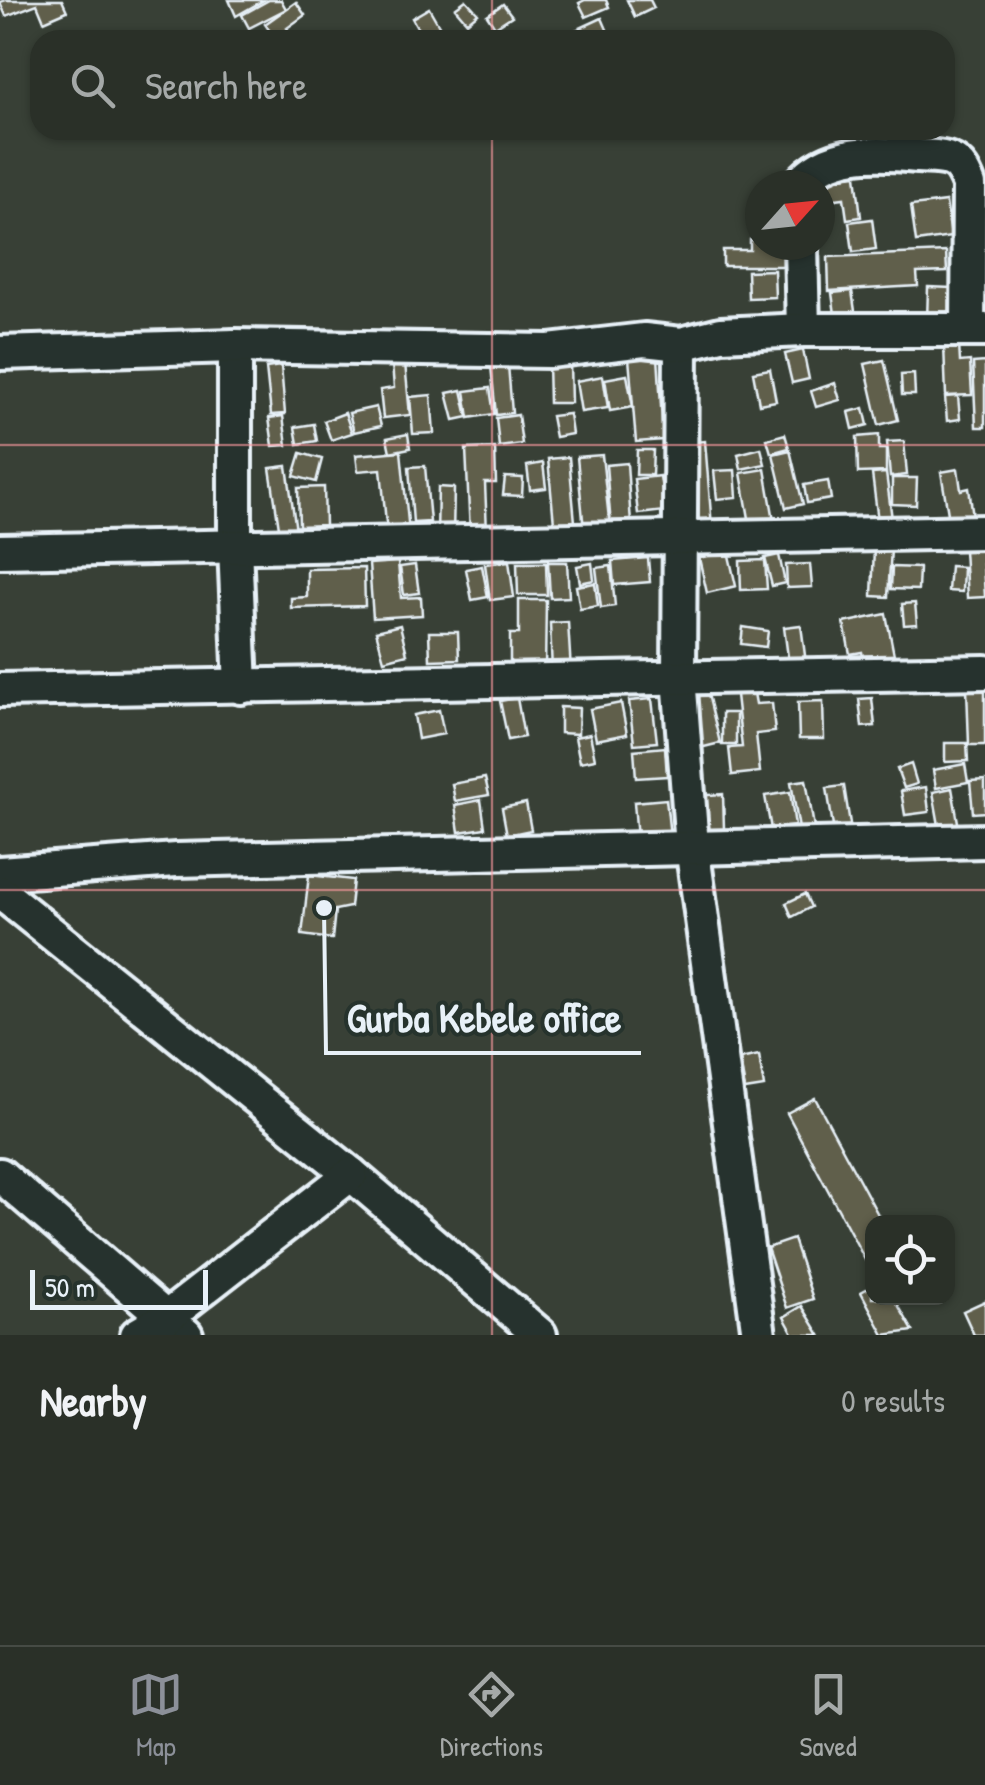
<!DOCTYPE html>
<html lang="en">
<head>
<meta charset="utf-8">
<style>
	:root { --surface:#2a3028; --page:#323830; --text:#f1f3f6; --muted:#a5a9a8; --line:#464b45; --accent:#8c9099 }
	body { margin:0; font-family:"Patrick Hand",sans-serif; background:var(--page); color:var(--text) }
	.controls { position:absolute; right:30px; bottom:30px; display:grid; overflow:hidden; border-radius:20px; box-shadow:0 2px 8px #0004 }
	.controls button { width:90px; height:90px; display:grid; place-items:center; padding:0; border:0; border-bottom:2px solid var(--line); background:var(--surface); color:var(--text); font:50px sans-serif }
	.compass { position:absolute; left:745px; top:170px; width:90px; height:90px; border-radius:50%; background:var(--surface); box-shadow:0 2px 8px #0004; rotate:63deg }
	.scale { position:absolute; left:30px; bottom:25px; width:178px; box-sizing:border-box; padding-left:10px; border:5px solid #e8f1f8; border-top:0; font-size:28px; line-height:35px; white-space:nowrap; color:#e8f1f8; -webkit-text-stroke:8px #26332d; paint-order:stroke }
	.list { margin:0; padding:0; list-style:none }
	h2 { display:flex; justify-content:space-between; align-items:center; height:130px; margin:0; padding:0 40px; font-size:42px }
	h2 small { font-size:32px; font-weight:400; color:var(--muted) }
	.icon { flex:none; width:55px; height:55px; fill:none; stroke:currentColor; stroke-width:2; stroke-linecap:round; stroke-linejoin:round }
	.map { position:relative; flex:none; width:985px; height:1335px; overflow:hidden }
	.search { position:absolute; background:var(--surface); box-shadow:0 2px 8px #0004; left:30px; right:30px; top:30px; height:110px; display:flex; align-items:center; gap:25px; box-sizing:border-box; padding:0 35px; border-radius:30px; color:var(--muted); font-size:38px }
	.sheet { height:310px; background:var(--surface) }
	nav { display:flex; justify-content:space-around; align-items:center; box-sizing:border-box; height:140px; border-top:2px solid var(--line); background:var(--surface); font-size:28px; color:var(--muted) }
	nav a { display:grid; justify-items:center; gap:5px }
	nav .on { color:var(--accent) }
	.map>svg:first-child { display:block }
	.building { fill:#615e4b; stroke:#e8f1f8; stroke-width:2.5 }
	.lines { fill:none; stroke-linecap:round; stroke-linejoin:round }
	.minor-casing { stroke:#e8f1f8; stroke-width:40 }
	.minor { stroke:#26332d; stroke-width:32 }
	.grid { fill:none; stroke:#ff9aa2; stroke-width:2.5; stroke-opacity:0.55 }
	.leader { fill:none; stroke:#e8f1f8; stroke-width:4 }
	.callout-dot { fill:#e8f1f8; stroke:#26332d; stroke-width:4 }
	.callout-label { font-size:40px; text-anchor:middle; font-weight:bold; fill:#e8f1f8; stroke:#26332d; stroke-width:8; stroke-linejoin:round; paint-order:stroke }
</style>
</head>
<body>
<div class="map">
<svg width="985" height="1335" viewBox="0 0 985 1335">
	<rect width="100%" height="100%" fill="#384036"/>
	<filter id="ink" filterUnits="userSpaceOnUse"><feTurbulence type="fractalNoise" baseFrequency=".01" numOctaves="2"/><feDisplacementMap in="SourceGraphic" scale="20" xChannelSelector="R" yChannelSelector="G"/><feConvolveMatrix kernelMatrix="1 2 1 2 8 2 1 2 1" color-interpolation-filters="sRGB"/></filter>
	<g filter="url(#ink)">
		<g class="building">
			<polygon points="6,0 62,0 67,11 44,21 37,4 6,16 0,2"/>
			<polygon points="229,0 264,0 236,16"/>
			<polygon points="269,0 281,0 286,9 249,28 242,15"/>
			<polygon points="466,0 478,13 467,22 455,8"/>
			<polygon points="585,0 606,0 609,7 586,17 579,3"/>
			<polygon points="627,0 650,0 654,8 635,17"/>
			<polygon points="296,2 305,15 287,28 293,38 276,40 265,24"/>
			<polygon points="503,4 512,16 495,27 487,15"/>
			<polygon points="429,8 445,36 437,40 424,40 412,18"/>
			<polygon points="602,18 609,34 580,40 576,30"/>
			<polygon points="856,175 861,217 847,219 844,198 820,201 820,185 808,181"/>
			<polygon points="946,202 951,237 916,242 911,206"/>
			<polygon points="872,219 876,249 853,252 849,222"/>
			<polygon points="750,240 787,245 787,266 723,266 723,250 750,250"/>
			<polygon points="946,252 947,272 917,273 918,286 829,291 828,257"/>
			<polygon points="774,270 775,297 748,298 747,271"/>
			<polygon points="928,287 952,288 951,322 927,321"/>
			<polygon points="852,291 855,311 835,314 832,293"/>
			<polygon points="959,344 960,362 970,361 972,395 946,396 944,345"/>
			<polygon points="803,350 809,379 792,383 785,354"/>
			<polygon points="658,356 663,440 636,442 629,358"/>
			<polygon points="884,360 898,420 879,425 865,364"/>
			<polygon points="548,362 570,362 571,403 549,403"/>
			<polygon points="985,362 985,427 976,427 973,363"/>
			<polygon points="405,363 410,415 383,418 380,390 394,388 392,364"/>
			<polygon points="508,365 512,413 496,415 491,366"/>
			<polygon points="281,366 285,414 271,415 266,368"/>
			<polygon points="770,369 776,401 759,404 753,372"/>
			<polygon points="914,374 915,395 902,395 901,375"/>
			<polygon points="627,375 633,407 610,411 605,379"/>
			<polygon points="603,376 608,408 581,412 576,381"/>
			<polygon points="835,383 840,400 816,407 811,391"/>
			<polygon points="490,388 494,414 469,418 465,391"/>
			<polygon points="462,390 468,417 454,420 447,393"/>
			<polygon points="431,395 434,433 413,434 410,397"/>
			<polygon points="958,396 960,419 947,421 945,397"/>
			<polygon points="376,407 381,426 354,432 349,413"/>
			<polygon points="864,408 868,425 853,429 849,412"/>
			<polygon points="345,413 352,433 331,440 324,421"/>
			<polygon points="569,414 572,434 555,437 551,416"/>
			<polygon points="518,415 522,444 499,447 496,418"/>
			<polygon points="283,416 287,445 273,446 269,418"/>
			<polygon points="314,424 317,441 298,444 295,427"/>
			<polygon points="408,434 410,448 390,452 387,438"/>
			<polygon points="785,434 789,448 771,453 767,439"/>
			<polygon points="879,435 879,449 886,449 886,472 858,473 857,437"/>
			<polygon points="705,441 712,527 691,529 683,443"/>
			<polygon points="904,441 907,475 890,477 887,442"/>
			<polygon points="495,448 496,483 485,483 487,532 470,533 466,449"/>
			<polygon points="761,448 765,464 741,469 738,454"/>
			<polygon points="637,450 653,450 652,475 636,475"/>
			<polygon points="790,450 803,504 786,508 773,454"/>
			<polygon points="401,451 409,532 387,534 381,469 358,471 356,455"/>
			<polygon points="301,453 322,459 316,482 294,476"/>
			<polygon points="602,455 610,528 584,530 577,457"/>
			<polygon points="569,457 576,533 555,534 548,459"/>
			<polygon points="543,463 546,488 530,490 527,466"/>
			<polygon points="627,463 631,524 611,526 606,465"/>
			<polygon points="287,466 297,538 281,541 270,468"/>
			<polygon points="425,466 430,522 413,523 409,467"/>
			<polygon points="765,469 774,520 750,524 741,473"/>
			<polygon points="958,469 961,490 969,488 973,516 949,520 941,472"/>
			<polygon points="735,470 737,497 717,499 714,471"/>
			<polygon points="886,473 892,519 878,521 872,474"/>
			<polygon points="660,476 665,511 638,514 634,479"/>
			<polygon points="505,477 523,478 522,496 503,495"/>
			<polygon points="892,478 917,478 916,505 892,504"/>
			<polygon points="828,481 831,499 807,503 804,485"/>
			<polygon points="324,487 325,525 299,526 298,488"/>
			<polygon points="438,487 454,488 453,537 437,537"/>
			<polygon points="874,548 891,549 888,597 872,596"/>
			<polygon points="982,549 985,597 967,598 964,550"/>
			<polygon points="728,551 736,586 707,593 699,558"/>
			<polygon points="779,555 785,583 772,586 765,558"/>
			<polygon points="648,558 650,582 614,585 612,561"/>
			<polygon points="765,560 767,589 741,590 740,561"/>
			<polygon points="509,561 514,597 490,600 485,564"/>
			<polygon points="398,562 401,598 421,597 422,615 373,618 369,564"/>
			<polygon points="548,562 567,562 569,597 550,598"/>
			<polygon points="517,563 546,563 547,595 518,595"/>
			<polygon points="592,563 594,580 580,583 577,566"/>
			<polygon points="810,564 812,587 787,588 786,565"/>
			<polygon points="415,565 419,593 404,595 400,567"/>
			<polygon points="482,566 488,597 472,600 466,569"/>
			<polygon points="611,566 615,606 601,608 596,568"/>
			<polygon points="950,566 963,567 962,592 948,591"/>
			<polygon points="892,567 919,568 918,590 891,589"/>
			<polygon points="364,568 365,606 291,608 291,598 307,597 307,569"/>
			<polygon points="595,583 598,606 580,609 576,586"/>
			<polygon points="519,600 546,600 545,672 510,672 510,634 519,634"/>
			<polygon points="915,603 917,624 904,625 902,604"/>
			<polygon points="886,614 895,660 865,666 862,652 850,654 844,623"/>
			<polygon points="568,622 571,671 552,672 550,623"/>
			<polygon points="400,625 407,654 384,660 376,631"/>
			<polygon points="801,625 806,663 789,665 784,627"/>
			<polygon points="743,627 768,631 766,647 741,644"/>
			<polygon points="429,632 458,632 459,659 430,660"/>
			<polygon points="985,687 985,745 969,745 967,688"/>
			<polygon points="754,693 756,704 772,703 775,732 756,734 760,772 732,775 729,748 742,747 736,695"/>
			<polygon points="708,694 720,743 696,749 684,700"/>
			<polygon points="517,698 524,737 508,740 500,701"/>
			<polygon points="872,698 875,726 862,727 859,699"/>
			<polygon points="652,699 657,742 634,744 629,701"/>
			<polygon points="823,701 824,739 799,739 798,702"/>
			<polygon points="621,703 627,734 596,740 590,709"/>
			<polygon points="560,707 579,708 578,734 560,733"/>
			<polygon points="439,710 444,734 418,739 414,715"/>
			<rect x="722" y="713" width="14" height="32"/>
			<polygon points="590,734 595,759 580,762 575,737"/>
			<polygon points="945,743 967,743 968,761 945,762"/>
			<polygon points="665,747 667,776 636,778 634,750"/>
			<polygon points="911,764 917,784 904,788 897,769"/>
			<polygon points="965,764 968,782 936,788 933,770"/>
			<polygon points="485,778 489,795 455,801 452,784"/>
			<polygon points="806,780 814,827 799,829 791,782"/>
			<polygon points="985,780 985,812 973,813 970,781"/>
			<polygon points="844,786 851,830 834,833 827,788"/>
			<polygon points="926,787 929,812 905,815 901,791"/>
			<polygon points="952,788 959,828 940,831 933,792"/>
			<polygon points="790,792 795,826 771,829 765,796"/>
			<polygon points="723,794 724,829 695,830 693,796"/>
			<polygon points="666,799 670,836 637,839 634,802"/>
			<polygon points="481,800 485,828 459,832 455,805"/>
			<polygon points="526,803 531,830 507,835 502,808"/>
			<polygon points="309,875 353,880 350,907 335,910 332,939 302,935"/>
			<polygon points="805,894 811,907 792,917 786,903"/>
			<polygon points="759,1055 764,1087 745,1090 740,1059"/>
			<polygon points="815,1098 882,1222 872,1222 872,1273 787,1113"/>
			<polygon points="793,1239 813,1299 787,1308 767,1248"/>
			<polygon points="872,1286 872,1298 894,1298 913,1331 884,1335 861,1292"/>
			<polygon points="985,1301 985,1335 974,1335 963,1311"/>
			<polygon points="802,1306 820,1335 794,1335 784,1317"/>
		</g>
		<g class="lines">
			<g class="minor-casing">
				<g id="minor">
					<path d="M799,185C828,149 876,152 918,156C928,157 941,156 950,160C961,164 965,175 969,185L968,330"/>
					<polyline points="801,245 803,330"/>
					<polyline points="681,344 679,677 692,846 759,1335"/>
					<polyline points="235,346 235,546 241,687"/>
					<polyline points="0,353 235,346 549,351 644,340 681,344 721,334 803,330 985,330"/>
					<polyline points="0,551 985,532"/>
					<polyline points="0,690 985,672"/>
					<polyline points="0,873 176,860 985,841"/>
					<polyline points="0,892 351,1174 540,1335"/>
					<polyline points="0,1175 186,1335"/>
					<polyline points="137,1335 166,1318 351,1174"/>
				</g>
			</g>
			<use href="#minor" class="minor"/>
		</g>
	</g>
	<path class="grid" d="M492,0V40M492,130V1335M0,445H985M0,890H985"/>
	<path class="leader" d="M324 908L326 1053H641"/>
	<circle class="callout-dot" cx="324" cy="908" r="10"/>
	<g class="callout-label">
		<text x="484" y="1032">Gurba Kebele office</text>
	</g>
</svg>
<div class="controls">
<button><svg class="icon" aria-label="locate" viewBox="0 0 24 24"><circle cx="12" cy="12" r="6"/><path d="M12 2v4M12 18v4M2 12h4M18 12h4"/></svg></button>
</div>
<svg class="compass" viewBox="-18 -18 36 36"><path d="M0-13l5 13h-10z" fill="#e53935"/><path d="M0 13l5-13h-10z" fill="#a5a9a8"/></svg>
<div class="scale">50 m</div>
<div class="search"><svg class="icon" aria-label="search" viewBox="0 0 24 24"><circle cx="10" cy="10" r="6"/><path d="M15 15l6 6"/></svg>Search here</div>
</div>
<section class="sheet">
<h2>Nearby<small>0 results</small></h2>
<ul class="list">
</ul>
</section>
<nav>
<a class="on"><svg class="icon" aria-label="map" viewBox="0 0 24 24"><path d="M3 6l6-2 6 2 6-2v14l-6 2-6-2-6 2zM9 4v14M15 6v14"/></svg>Map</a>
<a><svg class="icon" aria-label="directions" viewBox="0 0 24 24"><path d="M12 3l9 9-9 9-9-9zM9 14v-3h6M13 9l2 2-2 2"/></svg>Directions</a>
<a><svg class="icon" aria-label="saved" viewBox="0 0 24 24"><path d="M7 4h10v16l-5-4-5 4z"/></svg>Saved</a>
</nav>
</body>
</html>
